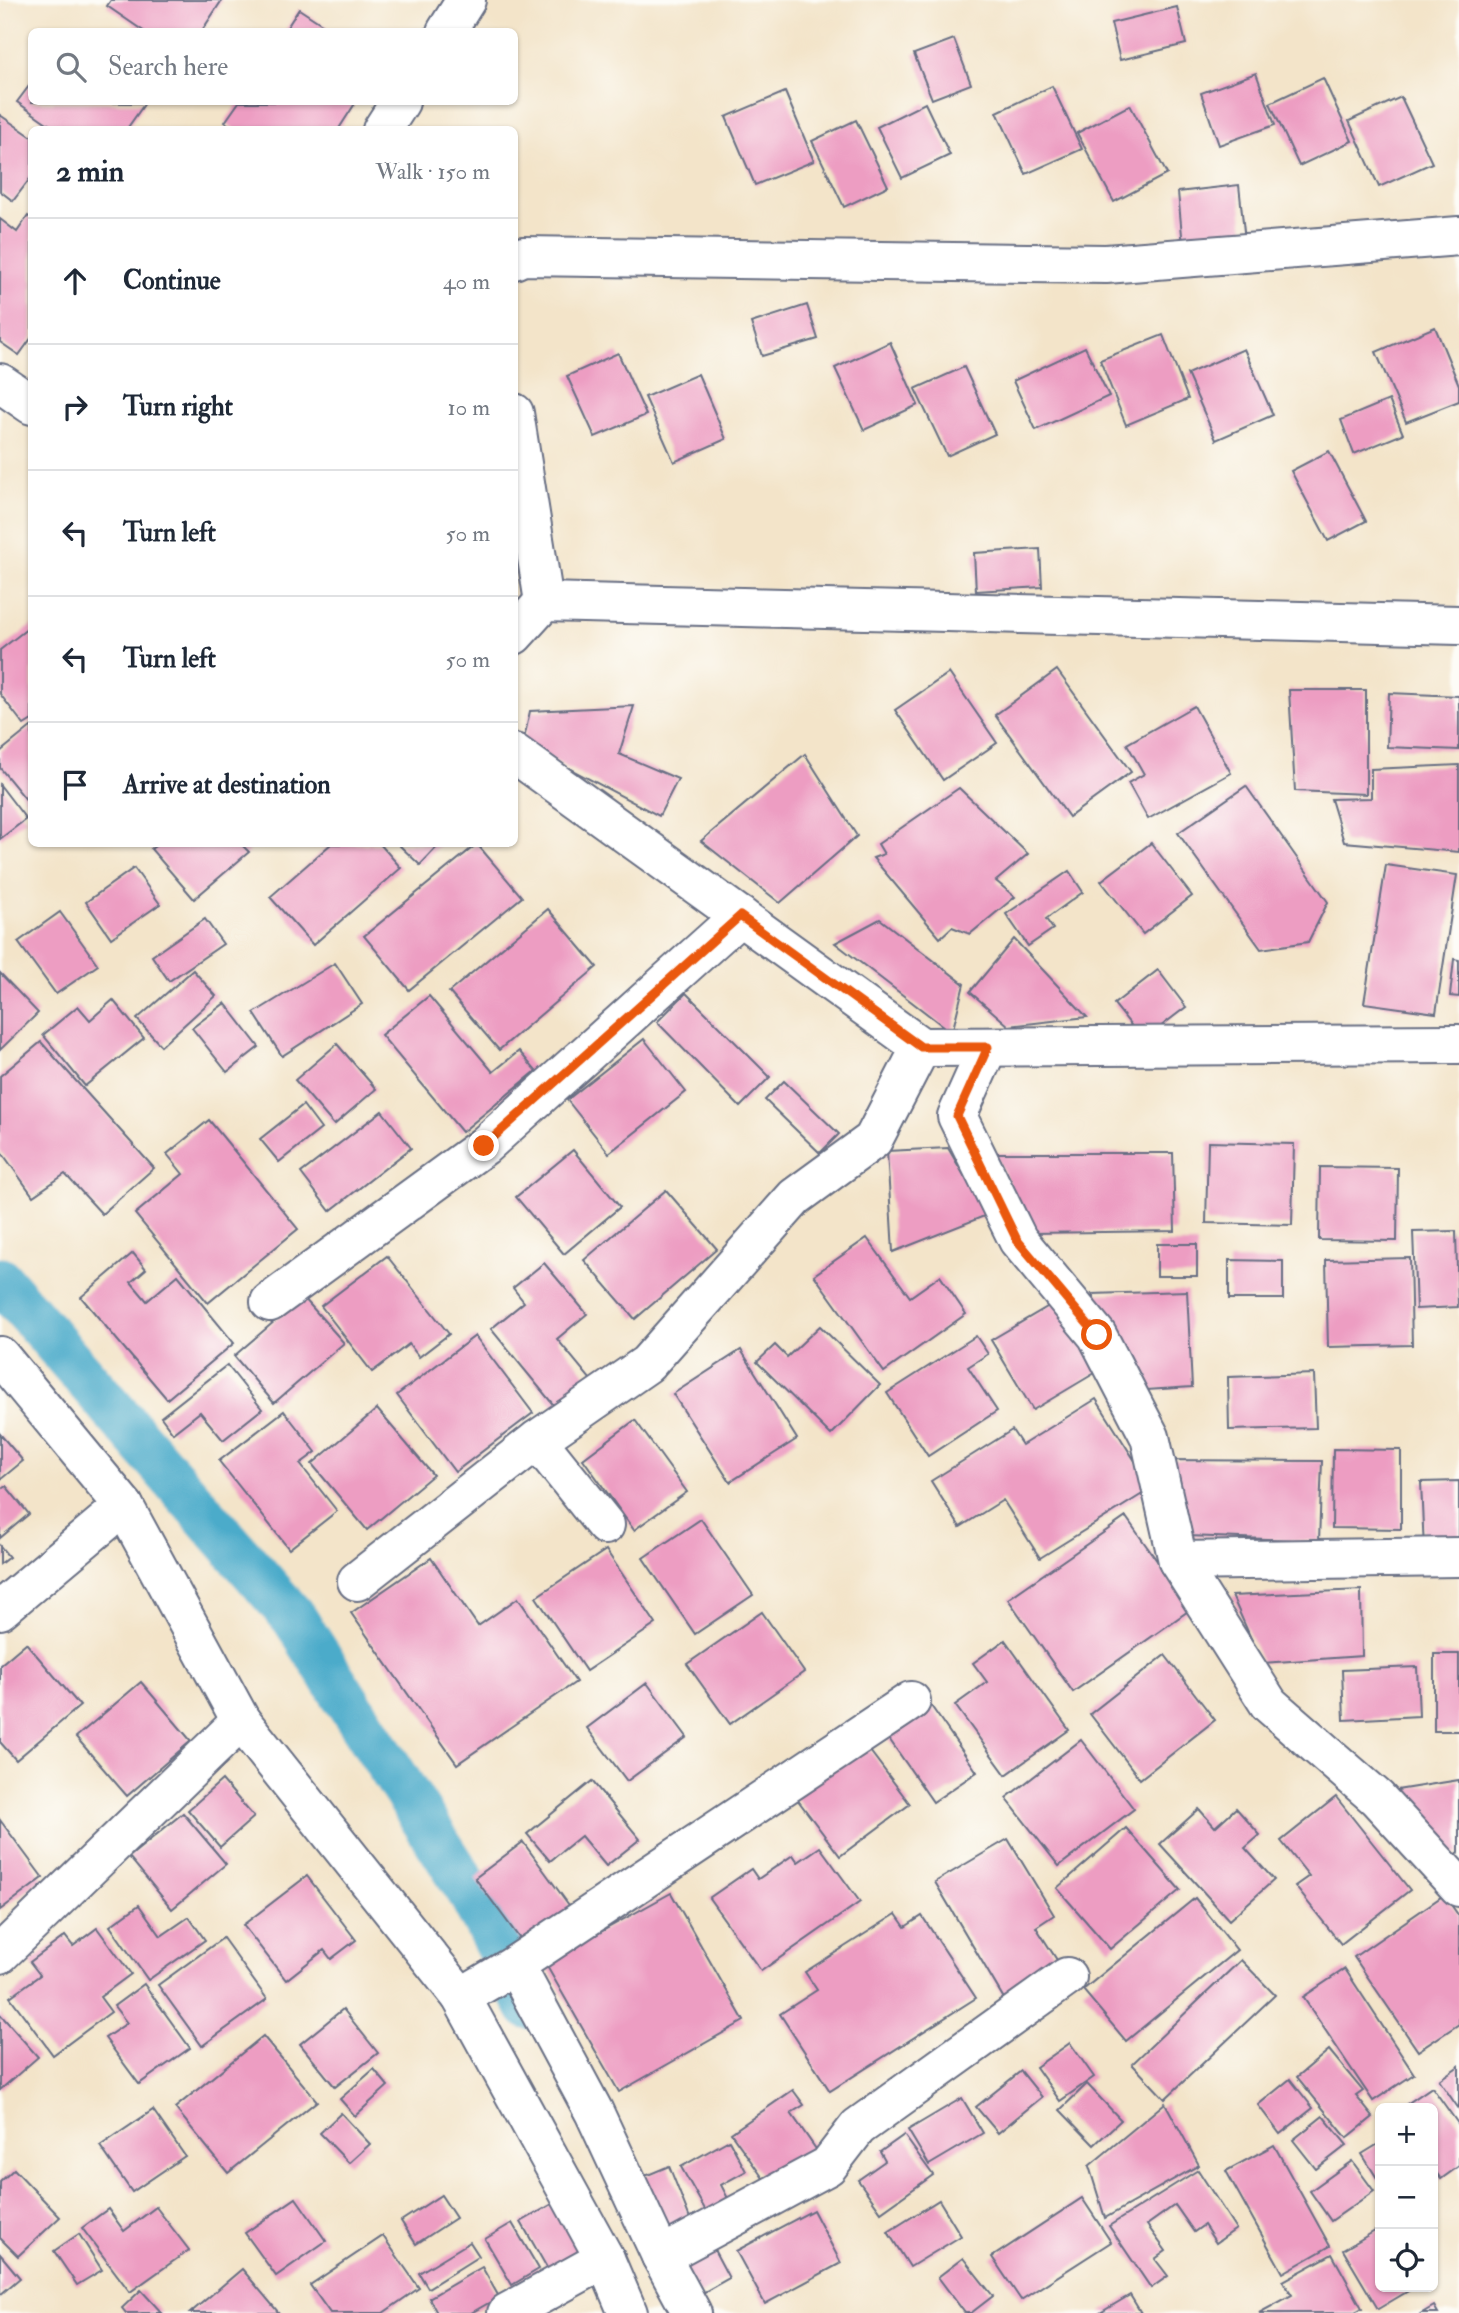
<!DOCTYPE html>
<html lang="en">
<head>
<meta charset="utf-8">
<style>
	:root { --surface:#fff; --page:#f2f2f3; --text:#1f2937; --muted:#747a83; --line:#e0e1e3 }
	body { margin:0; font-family:"IM FELL Double Pica",serif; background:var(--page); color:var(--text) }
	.controls { position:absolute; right:21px; bottom:21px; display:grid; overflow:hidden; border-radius:10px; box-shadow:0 2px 5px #0004 }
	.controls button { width:63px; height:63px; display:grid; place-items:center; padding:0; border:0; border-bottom:2px solid var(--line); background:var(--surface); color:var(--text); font:35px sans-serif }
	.stop { position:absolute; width:21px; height:21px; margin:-16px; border:5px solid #ea580c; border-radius:50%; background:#fff }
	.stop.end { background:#ea580c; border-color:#fff; box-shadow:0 2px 7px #0008 }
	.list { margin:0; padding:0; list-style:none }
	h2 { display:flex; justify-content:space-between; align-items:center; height:91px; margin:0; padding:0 28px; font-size:30px }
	h2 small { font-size:23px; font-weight:400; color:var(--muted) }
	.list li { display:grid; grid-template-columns:46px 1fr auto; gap:21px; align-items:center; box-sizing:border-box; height:126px; padding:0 28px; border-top:2px solid var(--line) }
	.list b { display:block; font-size:26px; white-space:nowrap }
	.list em { font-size:23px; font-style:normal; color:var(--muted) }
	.icon { flex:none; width:38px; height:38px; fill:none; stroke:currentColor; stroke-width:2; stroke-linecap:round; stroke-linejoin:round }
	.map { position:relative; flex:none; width:1459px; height:2313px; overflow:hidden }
	.search { position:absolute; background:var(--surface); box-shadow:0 2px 5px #0004; left:28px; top:28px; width:490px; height:77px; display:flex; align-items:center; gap:18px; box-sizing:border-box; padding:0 24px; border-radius:10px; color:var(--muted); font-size:26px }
	.panel { position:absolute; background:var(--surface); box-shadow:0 2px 5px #0004; left:28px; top:126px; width:490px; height:721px; border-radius:10px }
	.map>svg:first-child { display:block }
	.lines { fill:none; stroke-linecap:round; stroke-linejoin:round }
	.canal { stroke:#4cabca; stroke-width:46 }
	.building { fill:#ed9dc2 }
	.street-casing { stroke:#676e83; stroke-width:42 }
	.street { stroke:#fff; stroke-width:38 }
	.route { stroke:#ea580c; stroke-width:9 }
</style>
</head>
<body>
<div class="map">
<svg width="1459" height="2313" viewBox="0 0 1459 2313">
	<rect width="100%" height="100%" fill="#fdfcf7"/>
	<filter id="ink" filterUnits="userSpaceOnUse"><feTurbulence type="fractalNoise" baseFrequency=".0143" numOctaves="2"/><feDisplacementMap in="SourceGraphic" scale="14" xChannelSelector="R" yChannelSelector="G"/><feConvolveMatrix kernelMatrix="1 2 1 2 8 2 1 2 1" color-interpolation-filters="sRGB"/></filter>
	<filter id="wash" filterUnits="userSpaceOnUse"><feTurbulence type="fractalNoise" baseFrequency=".00686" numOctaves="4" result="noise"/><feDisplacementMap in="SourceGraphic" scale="28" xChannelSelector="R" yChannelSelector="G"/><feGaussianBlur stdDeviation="1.57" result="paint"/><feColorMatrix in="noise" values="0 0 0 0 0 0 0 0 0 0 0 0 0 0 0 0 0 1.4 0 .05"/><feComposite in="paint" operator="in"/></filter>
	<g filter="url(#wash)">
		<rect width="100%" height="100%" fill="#f3e4c9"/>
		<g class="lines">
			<polyline class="canal" points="0,1280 294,1618 469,1891 529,2007"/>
		</g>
		<g id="blocks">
			<g class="building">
				<polygon points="111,0 222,0 201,32 145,32 107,6"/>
				<polygon points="1177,7 1186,44 1120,60 1111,23"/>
				<polygon points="299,9 334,32 284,32"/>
				<polygon points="954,39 971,84 932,99 914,54"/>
				<polygon points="1256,73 1275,125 1219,145 1201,93"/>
				<polygon points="1323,78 1352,141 1299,166 1270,103"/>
				<polygon points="32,82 32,102 145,103 126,130 57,130 17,102"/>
				<polygon points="1052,86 1082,149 1026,174 997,112"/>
				<polygon points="785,92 814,161 755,185 726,117"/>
				<polygon points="1401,97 1432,163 1379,187 1349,121"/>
				<polygon points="239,102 356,102 338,130 236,130 225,122"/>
				<polygon points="925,103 950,155 902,178 877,127"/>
				<polygon points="1130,105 1167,174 1114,202 1077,133"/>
				<polygon points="0,115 32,137 32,176 13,201 0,191"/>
				<polygon points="856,120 888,186 844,207 812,141"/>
				<polygon points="1239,185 1245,241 1183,246 1178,192"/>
				<polygon points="28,216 32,219 32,337 19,355 0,342 0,219 17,232"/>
				<polygon points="807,305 818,339 762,356 751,323"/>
				<polygon points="1435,327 1459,385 1459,401 1406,422 1376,352"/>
				<polygon points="1163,335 1188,399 1126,425 1100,360"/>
				<polygon points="890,342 918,405 864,430 835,368"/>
				<polygon points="1085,347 1109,396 1036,430 1013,381"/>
				<polygon points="1244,349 1273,415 1216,440 1187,374"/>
				<polygon points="618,353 646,415 595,437 567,376"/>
				<polygon points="964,367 995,434 947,456 915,389"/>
				<polygon points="698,374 726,439 674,462 645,397"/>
				<polygon points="1389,400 1403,434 1354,454 1341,420"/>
				<polygon points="1329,451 1366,521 1328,541 1291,471"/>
				<polygon points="1040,549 1042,587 976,591 974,553"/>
				<polygon points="32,625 32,720 24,725 0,694 0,650"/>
				<polygon points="1057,670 1131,772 1069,817 995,715"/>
				<polygon points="949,673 997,743 943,780 895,710"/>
				<polygon points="1289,690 1366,690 1366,794 1295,791"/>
				<polygon points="1389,693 1459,696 1459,750 1387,747"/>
				<polygon points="634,706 619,754 678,779 659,816 523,744 530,711"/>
				<polygon points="1194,706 1231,773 1148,819 1128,783 1144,774 1127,744"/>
				<polygon points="32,726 32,807 0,768 0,752"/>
				<polygon points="805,754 857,836 780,903 701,841"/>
				<polygon points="1459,765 1459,852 1344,842 1331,799 1371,798 1371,769"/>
				<polygon points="0,785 26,819 0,839"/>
				<polygon points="1246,786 1328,902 1308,942 1261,949 1178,833"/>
				<polygon points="959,788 1028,854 996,881 1015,897 970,934 952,927 940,938 873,858 884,854 878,844"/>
				<polygon points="1151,843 1192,896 1143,934 1101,881"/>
				<polygon points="158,844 241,844 249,852 194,899 151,849"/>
				<polygon points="331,844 380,844 401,868 313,945 270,897"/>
				<polygon points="398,844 440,844 420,865"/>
				<polygon points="477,844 522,897 409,990 364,936"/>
				<polygon points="1386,865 1457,875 1436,1013 1364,1003"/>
				<polygon points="134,868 160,904 111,938 86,902"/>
				<polygon points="1069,871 1083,892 1046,919 1053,929 1028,946 1006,914"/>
				<polygon points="548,909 597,967 499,1050 449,992"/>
				<polygon points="60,912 98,965 56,994 18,942"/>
				<polygon points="205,919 223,944 169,981 152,956"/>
				<polygon points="880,919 964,984 952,1033 835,943"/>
				<polygon points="1014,939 1087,1017 1009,1026 970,992"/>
				<polygon points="1454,959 1459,960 1459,997 1450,996"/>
				<polygon points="335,963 362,1004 282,1056 254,1013"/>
				<polygon points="193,970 216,996 161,1046 137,1019"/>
				<polygon points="1158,970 1186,1007 1143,1040 1114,1004"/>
				<polygon points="0,973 38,1013 0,1050"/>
				<polygon points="686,993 770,1077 740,1107 657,1022"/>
				<polygon points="429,996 493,1072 519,1051 536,1071 462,1132 381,1035"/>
				<polygon points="113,1000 144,1038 85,1086 43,1035 78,1006 90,1020"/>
				<polygon points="225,1003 259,1047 227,1072 192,1028"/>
				<polygon points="644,1039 686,1092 609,1153 567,1100"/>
				<polygon points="41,1042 154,1168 102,1214 65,1174 33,1196 0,1150 0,1076"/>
				<polygon points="337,1044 376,1089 334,1125 295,1080"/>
				<polygon points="784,1081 839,1134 820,1153 765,1100"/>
				<polygon points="303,1105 321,1129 279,1162 260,1139"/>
				<polygon points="382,1111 411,1148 330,1211 301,1173"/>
				<polygon points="209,1120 298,1229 208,1303 135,1214 183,1174 167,1154"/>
				<polygon points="1208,1142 1294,1144 1292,1225 1206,1223"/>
				<polygon points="948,1148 987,1215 893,1252 887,1151"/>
				<polygon points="573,1150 620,1207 564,1254 516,1197"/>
				<polygon points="995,1153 1173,1153 1175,1231 1031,1233"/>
				<polygon points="1320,1167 1398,1168 1397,1241 1319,1240"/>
				<polygon points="666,1190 717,1249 635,1319 584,1260"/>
				<polygon points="1456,1231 1458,1307 1416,1309 1413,1232"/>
				<polygon points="867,1238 910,1297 940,1276 966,1314 884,1372 814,1275"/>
				<rect x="1157" y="1244" width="40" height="32"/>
				<polygon points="133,1253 146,1269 131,1282 147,1301 178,1275 234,1343 167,1399 81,1297"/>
				<polygon points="387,1256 449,1334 419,1357 409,1344 372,1372 321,1306"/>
				<polygon points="1410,1258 1412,1345 1328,1347 1326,1260"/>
				<polygon points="1229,1260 1283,1261 1283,1299 1229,1299"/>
				<polygon points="544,1263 587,1314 557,1339 591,1380 556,1408 491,1329 524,1302 513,1288"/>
				<polygon points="1187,1291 1192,1387 1131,1391 1092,1294"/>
				<polygon points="303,1297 344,1343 274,1403 234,1356"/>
				<polygon points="1059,1300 1100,1370 1033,1410 991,1340"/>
				<polygon points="820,1326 880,1385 831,1435 757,1362 775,1345 787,1357"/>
				<polygon points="475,1336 533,1413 455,1472 397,1395"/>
				<polygon points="976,1336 988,1354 968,1367 997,1411 928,1456 887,1393"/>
				<polygon points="741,1350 797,1439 730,1482 673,1394"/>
				<polygon points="227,1365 262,1409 223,1440 200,1412 173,1433 161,1417"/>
				<polygon points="1314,1374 1316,1428 1229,1430 1228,1377"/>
				<polygon points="1096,1399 1152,1488 1040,1558 1003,1500 960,1527 931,1481 1012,1430 1022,1445"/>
				<polygon points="377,1409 433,1475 367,1530 312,1464"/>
				<polygon points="284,1411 316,1452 300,1464 337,1511 289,1549 219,1461"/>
				<polygon points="635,1420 687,1492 634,1530 583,1459"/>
				<polygon points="0,1434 23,1461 0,1480"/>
				<polygon points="1333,1449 1401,1450 1401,1529 1332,1528"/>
				<polygon points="1161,1460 1322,1461 1319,1541 1188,1536"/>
				<polygon points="1459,1481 1459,1549 1424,1550 1421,1482"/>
				<polygon points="6,1486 29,1514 0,1538 0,1490"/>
				<polygon points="1126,1517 1191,1609 1073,1692 1008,1599"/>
				<polygon points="701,1519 753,1595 695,1634 643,1558"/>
				<polygon points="0,1546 9,1557 0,1564"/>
				<polygon points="606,1550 656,1624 586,1671 536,1597"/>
				<polygon points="431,1558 478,1626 518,1598 576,1682 457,1764 351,1613"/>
				<polygon points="1361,1590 1362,1656 1262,1663 1232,1596"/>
				<polygon points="762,1612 804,1672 730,1724 687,1664"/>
				<polygon points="1005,1640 1069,1730 1006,1775 955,1705 987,1682 973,1663"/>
				<polygon points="26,1643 80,1706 16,1760 0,1742 0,1665"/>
				<rect x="1434" y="1654" width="25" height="77"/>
				<polygon points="1165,1655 1215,1720 1140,1779 1090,1714"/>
				<polygon points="1417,1667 1419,1716 1344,1720 1342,1670"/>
				<polygon points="141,1682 191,1741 127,1796 76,1737"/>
				<polygon points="647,1683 687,1737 627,1781 587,1728"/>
				<polygon points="929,1703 977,1772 933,1802 885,1733"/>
				<polygon points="1081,1740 1134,1809 1059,1866 1006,1798"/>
				<polygon points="864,1743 910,1804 840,1856 794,1795"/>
				<polygon points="222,1780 254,1817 220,1847 188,1810"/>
				<polygon points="1459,1780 1459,1852 1455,1855 1391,1791"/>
				<polygon points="592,1781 640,1839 606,1866 581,1836 550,1861 527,1834"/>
				<polygon points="1336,1797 1410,1890 1341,1944 1295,1886 1309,1876 1281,1841"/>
				<polygon points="1236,1808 1260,1835 1245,1848 1274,1880 1229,1920 1160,1844 1199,1809 1215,1827"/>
				<polygon points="183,1813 226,1864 172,1909 129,1857"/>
				<polygon points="0,1820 43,1878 0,1910"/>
				<polygon points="1126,1828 1180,1890 1110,1949 1057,1888"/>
				<polygon points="1008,1839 1054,1915 1036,1927 1062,1968 1006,2002 935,1882"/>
				<polygon points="523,1842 574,1912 526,1947 475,1878"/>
				<polygon points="820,1847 860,1902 761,1971 709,1898 751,1869 758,1879 793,1855 798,1862"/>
				<polygon points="307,1876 356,1940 331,1959 324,1950 286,1980 243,1925"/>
				<polygon points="671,1893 744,2021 619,2092 545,1963"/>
				<polygon points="1444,1895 1459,1916 1459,2024 1418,2051 1354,1957"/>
				<polygon points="1195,1898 1237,1950 1126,2041 1083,1990"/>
				<polygon points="139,1905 161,1936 189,1917 205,1940 148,1980 110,1926"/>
				<polygon points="896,1914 905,1927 922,1916 976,1998 830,2091 780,2014 817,1990 805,1972"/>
				<polygon points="97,1928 131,1974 100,1997 111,2012 53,2055 10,1997 40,1975 30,1962 65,1936 73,1946"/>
				<polygon points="223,1938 267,1999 202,2046 158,1985"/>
				<polygon points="1241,1960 1275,1995 1165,2099 1132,2064"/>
				<polygon points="1345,1969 1414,2074 1373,2101 1303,1997"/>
				<polygon points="144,1984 190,2048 139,2084 105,2038 127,2023 114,2006"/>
				<polygon points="343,2009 378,2053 335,2087 300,2044"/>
				<polygon points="0,2014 38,2057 0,2090"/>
				<polygon points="263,2036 317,2101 228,2173 175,2108"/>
				<polygon points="1070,2043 1094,2077 1060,2101 1036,2067"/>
				<polygon points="1329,2050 1363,2091 1356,2096 1373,2117 1347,2138 1297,2077"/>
				<polygon points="1459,2066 1459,2109 1439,2080"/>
				<polygon points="374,2069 388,2086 355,2116 340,2099"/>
				<polygon points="1021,2071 1042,2097 998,2133 976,2107"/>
				<polygon points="1290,2079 1313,2108 1280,2134 1258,2105"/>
				<polygon points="1087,2084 1121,2120 1094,2145 1060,2110"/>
				<polygon points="1432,2087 1459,2125 1459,2166 1441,2179 1433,2168 1433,2108 1401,2108"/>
				<polygon points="793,2090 804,2105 791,2113 820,2155 770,2188 731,2133"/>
				<polygon points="962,2098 983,2133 929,2165 908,2130"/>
				<polygon points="1165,2103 1199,2165 1105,2218 1089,2166"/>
				<polygon points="153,2110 185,2156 132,2192 100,2146"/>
				<polygon points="341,2113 370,2144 349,2163 320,2133"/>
				<polygon points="1323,2116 1347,2145 1316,2169 1293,2140"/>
				<polygon points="904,2135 933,2175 881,2212 858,2180 885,2161 880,2152"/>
				<polygon points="729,2140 746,2171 721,2185 733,2208 711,2220 681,2167"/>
				<polygon points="1380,2143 1380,2183 1362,2154"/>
				<polygon points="1274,2145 1330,2246 1283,2273 1226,2171"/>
				<polygon points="1352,2161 1374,2191 1331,2221 1310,2191"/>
				<polygon points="669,2166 691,2221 659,2233 638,2179"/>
				<polygon points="14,2169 60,2217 18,2256 0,2238 0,2182"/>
				<polygon points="1198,2170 1236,2229 1216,2243 1204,2225 1194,2232 1175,2205 1147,2225 1166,2251 1155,2259 1168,2276 1151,2288 1109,2226"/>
				<polygon points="441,2195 456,2218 416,2244 401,2221"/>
				<polygon points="296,2198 326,2241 276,2276 245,2233"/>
				<polygon points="1082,2198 1111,2242 1021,2300 992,2257"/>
				<polygon points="939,2200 961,2236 910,2267 888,2232"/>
				<polygon points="556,2202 588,2261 554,2280 521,2222"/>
				<polygon points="156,2207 189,2250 130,2292 82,2228 108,2209 124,2231"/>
				<polygon points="813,2210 841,2263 765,2304 736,2251"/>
				<polygon points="512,2223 539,2269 512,2285 485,2239"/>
				<polygon points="1380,2228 1380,2287 1415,2287 1378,2309 1343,2250"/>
				<polygon points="79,2234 102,2270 77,2285 54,2251"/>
				<polygon points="383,2236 419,2288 383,2313 330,2313 310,2285"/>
				<polygon points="470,2242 479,2256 428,2288 419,2273"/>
				<polygon points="712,2246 729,2278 699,2295 682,2263"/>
				<polygon points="0,2254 20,2278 0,2295"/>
				<polygon points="1332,2254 1362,2308 1353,2313 1259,2313 1292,2295 1283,2281"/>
				<polygon points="963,2258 993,2296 971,2313 965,2313 938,2277"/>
				<polygon points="482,2267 499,2297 471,2313 437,2313 429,2298"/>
				<polygon points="242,2269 279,2313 190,2313"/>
				<polygon points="141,2290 162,2313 126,2313 122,2308"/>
				<polygon points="1130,2295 1141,2313 1100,2313"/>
				<polygon points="1434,2306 1438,2313 1422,2313"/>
			</g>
		</g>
	</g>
	<g filter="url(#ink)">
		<use href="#blocks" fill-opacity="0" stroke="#676e83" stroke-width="2"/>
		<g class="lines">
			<g class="street-casing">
				<g id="street">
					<polyline points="446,32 466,0"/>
					<polyline points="382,130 400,102"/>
					<polyline points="514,260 523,256 1106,264 1459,236"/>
					<polyline points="0,383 32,405"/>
					<polyline points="514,413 544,602"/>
					<polyline points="514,635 544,602 1459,625"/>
					<polyline points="514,753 921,1047 1459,1044"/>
					<polyline points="988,1047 957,1116 1018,1240 1097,1335 1150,1437 1178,1561 1269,1704 1377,1798 1459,1887"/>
					<polyline points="270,1302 484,1146 740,916"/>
					<polyline points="0,1356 124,1506 241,1721 461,1997 605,2259 628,2313"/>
					<polyline points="537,1440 605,1525"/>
					<polyline points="1178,1561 1459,1557"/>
					<polyline points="357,1581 537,1440 647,1364 795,1197 873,1140 921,1047"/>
					<polyline points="0,1610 124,1506"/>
					<polyline points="0,1954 241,1721"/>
					<polyline points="515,1965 594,2112 661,2256 692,2313"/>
					<polyline points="461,1997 515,1965 911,1701"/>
					<polyline points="661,2256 828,2166 858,2127 1067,1977"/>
					<polyline points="507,2313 605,2259"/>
				</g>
			</g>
			<use href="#street" class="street"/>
		</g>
	</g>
	<g class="lines" filter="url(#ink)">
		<polyline class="route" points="484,1146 740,916 921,1047 988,1047 957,1116 1017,1240 1097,1335"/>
	</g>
</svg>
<div class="controls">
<button>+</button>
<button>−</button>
<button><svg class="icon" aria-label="locate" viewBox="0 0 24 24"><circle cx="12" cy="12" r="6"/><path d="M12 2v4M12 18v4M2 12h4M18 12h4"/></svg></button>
</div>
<div class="stop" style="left:1097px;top:1335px"></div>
<div class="stop end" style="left:484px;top:1146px"></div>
<div class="search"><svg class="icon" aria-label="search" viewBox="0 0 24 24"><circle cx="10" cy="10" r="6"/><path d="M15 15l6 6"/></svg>Search here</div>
<section class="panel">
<h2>2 min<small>Walk · 150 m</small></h2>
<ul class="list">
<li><svg class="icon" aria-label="ahead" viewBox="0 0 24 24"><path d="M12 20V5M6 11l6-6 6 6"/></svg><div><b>Continue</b></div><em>40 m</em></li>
<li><svg class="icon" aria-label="right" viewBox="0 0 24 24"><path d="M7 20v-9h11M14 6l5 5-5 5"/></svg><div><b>Turn right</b></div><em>10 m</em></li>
<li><svg class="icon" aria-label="left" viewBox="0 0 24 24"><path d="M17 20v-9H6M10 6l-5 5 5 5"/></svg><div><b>Turn left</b></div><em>50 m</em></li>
<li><svg class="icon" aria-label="left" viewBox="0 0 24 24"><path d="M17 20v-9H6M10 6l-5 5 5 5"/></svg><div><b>Turn left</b></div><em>50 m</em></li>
<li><svg class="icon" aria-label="arrive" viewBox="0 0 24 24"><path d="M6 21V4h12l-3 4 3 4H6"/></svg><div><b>Arrive at destination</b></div></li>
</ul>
</section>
</div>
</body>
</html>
